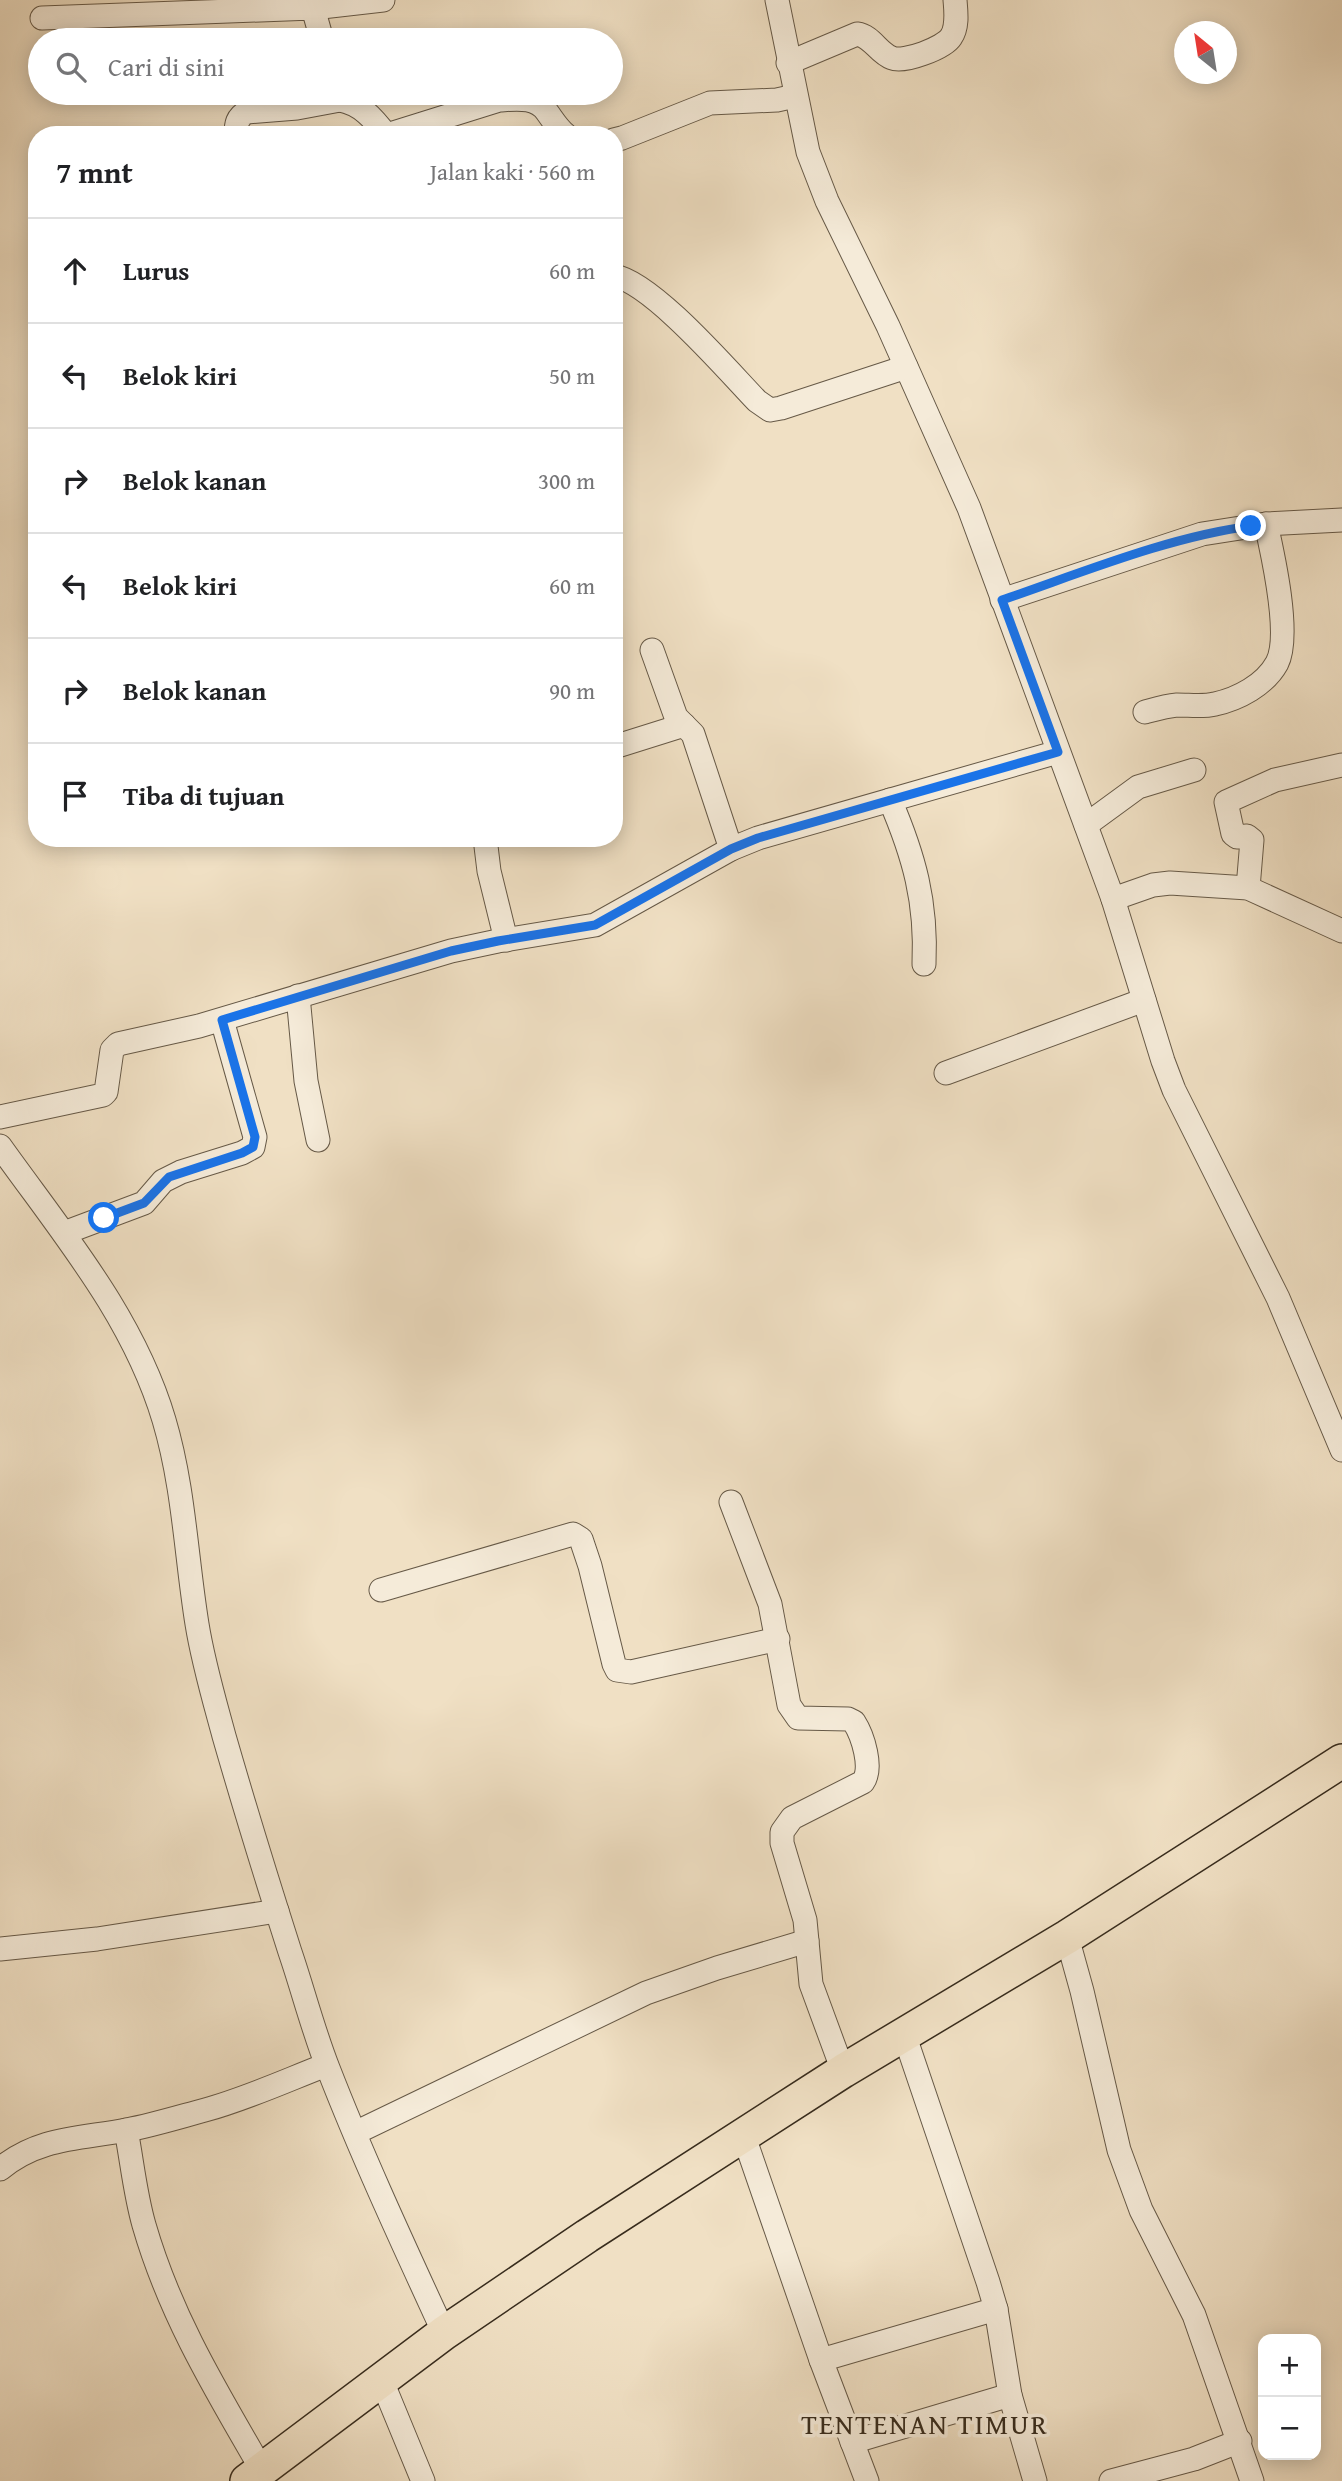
<!DOCTYPE html>
<html lang="id">
<head>
<meta charset="utf-8">
<style>
	:root { --surface:#fff; --page:#f2f2f2; --text:#202124; --muted:#757577; --line:#e0e0e0 }
	body { margin:0; font-family:"Gentium Book Plus",serif; background:var(--page); color:var(--text) }
	.controls { position:absolute; right:21px; bottom:21px; display:grid; overflow:hidden; border-radius:14px; box-shadow:0 4px 18px #0003 }
	.controls button { width:63px; height:63px; display:grid; place-items:center; padding:0; border:0; border-bottom:2px solid var(--line); background:var(--surface); color:var(--text); font:35px sans-serif }
	.compass { position:absolute; left:1174px; top:21px; width:63px; height:63px; border-radius:50%; background:var(--surface); box-shadow:0 4px 18px #0003; rotate:330deg }
	.stop { position:absolute; width:21px; height:21px; margin:-16px; border:5px solid #1a73e8; border-radius:50%; background:#fff }
	.stop.end { background:#1a73e8; border-color:#fff; box-shadow:0 2px 7px #0008 }
	.list { margin:0; padding:0; list-style:none }
	h2 { display:flex; justify-content:space-between; align-items:center; height:91px; margin:0; padding:0 28px; font-size:30px }
	h2 small { font-size:23px; font-weight:400; color:var(--muted) }
	.list li { display:grid; grid-template-columns:46px 1fr auto; gap:21px; align-items:center; box-sizing:border-box; height:105px; padding:0 28px; border-top:2px solid var(--line) }
	.list b { display:block; font-size:26px; white-space:nowrap }
	.list em { font-size:23px; font-style:normal; color:var(--muted) }
	.icon { flex:none; width:38px; height:38px; fill:none; stroke:currentColor; stroke-width:2; stroke-linecap:round; stroke-linejoin:round }
	.map { position:relative; flex:none; width:1342px; height:2481px; overflow:hidden }
	.search { position:absolute; background:var(--surface); box-shadow:0 4px 18px #0003; left:28px; top:28px; width:595px; height:77px; display:flex; align-items:center; gap:18px; box-sizing:border-box; padding:0 24px; border-radius:38px; color:var(--muted); font-size:26px }
	.panel { position:absolute; background:var(--surface); box-shadow:0 4px 18px #0003; left:28px; top:126px; width:595px; height:721px; border-radius:28px }
	.map>svg:first-child { display:block }
	.lines { fill:none; stroke-linecap:round; stroke-linejoin:round }
	.minor-casing { stroke:#665947; stroke-width:25 }
	.highway-casing { stroke:#382c1d; stroke-width:36 }
	.minor { stroke:#f5ebd9; stroke-width:23 }
	.highway { stroke:#f0e0c4; stroke-width:33 }
	.route { stroke:#1a73e8; stroke-width:9 }
	.labels { text-anchor:middle; stroke-width:7; stroke-linejoin:round; paint-order:stroke }
	.quarter-label { font-size:28px; letter-spacing:2px; fill:#382c1d; stroke:#f5ebd9 }
</style>
</head>
<body>
<div class="map">
<svg width="1342" height="2481" viewBox="0 0 1342 2481">
	<rect width="100%" height="100%" fill="#f0e0c4"/>
	<filter id="stains"><feTurbulence type="fractalNoise" baseFrequency=".00286" numOctaves="4"/><feColorMatrix values="0 0 0 0 .2 0 0 0 0 .09 0 0 0 0 .02 0 0 0 .5 -.17"/></filter>
	<radialGradient id="worn" r=".72"><stop offset=".6" stop-color="#630" stop-opacity="0"/><stop offset="1" stop-color="#630" stop-opacity=".3"/></radialGradient>
	<g class="lines">
		<g class="minor-casing">
			<g id="minor">
				<polyline points="777,0 808,152 827,201 888,326 969,508 1113,899 1163,1061 1174,1090 1278,1298 1342,1450"/>
				<polyline points="313,8 383,0"/>
				<polyline points="42,18 313,8 322,40"/>
				<path d="M788,63L857,34C872,36 878,53 892,58C904,63 944,48 951,37C958,27 956,12 955,0"/>
				<path d="M338,93L340,100C361,104 373,118 386,135"/>
				<path d="M236,135C236,124 237,117 247,112L297,108L340,100"/>
				<path d="M387,135L499,100C517,99 536,96 547,112C553,120 558,129 566,135"/>
				<polyline points="614,140 622,138 710,103 777,100 795,96"/>
				<path d="M614,276C652,282 729,372 757,401L770,410L781,408L906,367"/>
				<polyline points="1002,600 1202,534 1266,524 1342,520"/>
				<polyline points="652,650 676,717 693,734 731,849"/>
				<path d="M1145,712C1156,709 1166,706 1177,705C1190,705 1203,707 1215,704C1238,699 1265,685 1277,663C1291,636 1273,555 1266,524"/>
				<polyline points="614,747 684,725"/>
				<path d="M890,800C914,856 927,902 924,964"/>
				<polyline points="1086,825 1138,787 1194,770"/>
				<polyline points="485,838 489,871 506,940"/>
				<polyline points="1248,888 1252,840 1247,836 1237,837 1233,834 1226,802 1275,780 1342,765"/>
				<polyline points="1113,899 1153,885 1170,883 1248,888 1342,931"/>
				<polyline points="298,996 306,1081 318,1140"/>
				<polyline points="946,1073 1144,1000"/>
				<polyline points="0,1117 103,1095 106,1092 112,1050 118,1044 199,1026 451,951 498,941 595,925 731,849 758,838 1058,752"/>
				<path d="M0,1146C62,1233 133,1316 164,1420C184,1487 186,1556 197,1624C203,1662 214,1699 224,1736C245,1809 267,1880 290,1952C303,1990 313,2030 328,2068C363,2158 404,2246 444,2333"/>
				<polyline points="64,1233 144,1203 163,1181 181,1172 242,1153 253,1147 255,1137 222,1020"/>
				<path d="M731,1502L770,1604L789,1705L798,1718L848,1719L854,1722C863,1736 873,1768 863,1782L792,1818L782,1832V1843L805,1920L811,1984L843,2071"/>
				<polyline points="381,1590 573,1534 581,1539 590,1566 614,1664 617,1670 631,1672 778,1639"/>
				<polyline points="1067,1937 1082,1991 1119,2150 1141,2210 1194,2315 1252,2481"/>
				<polyline points="0,1949 97,1939 277,1911"/>
				<polyline points="904,2034 988,2282 996,2309 1010,2395 1035,2481"/>
				<path d="M126,2130C132,2161 135,2194 144,2225C170,2315 215,2389 262,2470"/>
				<polyline points="355,2133 646,1993 717,1968 807,1941"/>
				<polyline points="743,2134 821,2360 867,2481"/>
				<path d="M0,2169C39,2137 79,2139 127,2130C153,2125 179,2117 205,2110C246,2099 287,2080 326,2065"/>
				<polyline points="821,2360 996,2309"/>
				<polyline points="381,2379 423,2481"/>
				<polyline points="852,2442 1010,2395"/>
				<polyline points="1111,2481 1194,2459 1240,2441"/>
			</g>
		</g>
		<g class="highway-casing">
			<polyline id="highway" points="247,2481 444,2333 587,2236 843,2071 1067,1937 1342,1761"/>
		</g>
		<use href="#minor" class="minor"/>
		<use href="#highway" class="highway"/>
	</g>
	<g class="lines">
		<path class="route" d="M104,1218L144,1203L169,1177L242,1153L253,1147L255,1137L222,1020L451,951L498,941L595,925L731,849L758,838L1058,752L1002,600C1081,573 1168,537 1251,526"/>
	</g>
	<g class="labels">
		<g class="quarter-label">
			<text x="925" y="2434">TENTENAN TIMUR</text>
		</g>
	</g>
	<rect width="100%" height="100%" filter="url(#stains)"/>
	<rect width="100%" height="100%" fill="url(#worn)"/>
</svg>
<div class="controls">
<button>+</button>
<button>−</button>
</div>
<svg class="compass" viewBox="-18 -18 36 36"><path d="M0-13l5 13h-10z" fill="#e53935"/><path d="M0 13l5-13h-10z" fill="#757577"/></svg>
<div class="stop" style="left:104px;top:1218px"></div>
<div class="stop end" style="left:1251px;top:526px"></div>
<div class="search"><svg class="icon" aria-label="search" viewBox="0 0 24 24"><circle cx="10" cy="10" r="6"/><path d="M15 15l6 6"/></svg>Cari di sini</div>
<section class="panel">
<h2>7 mnt<small>Jalan kaki · 560 m</small></h2>
<ul class="list">
<li><svg class="icon" aria-label="ahead" viewBox="0 0 24 24"><path d="M12 20V5M6 11l6-6 6 6"/></svg><div><b>Lurus</b></div><em>60 m</em></li>
<li><svg class="icon" aria-label="left" viewBox="0 0 24 24"><path d="M17 20v-9H6M10 6l-5 5 5 5"/></svg><div><b>Belok kiri</b></div><em>50 m</em></li>
<li><svg class="icon" aria-label="right" viewBox="0 0 24 24"><path d="M7 20v-9h11M14 6l5 5-5 5"/></svg><div><b>Belok kanan</b></div><em>300 m</em></li>
<li><svg class="icon" aria-label="left" viewBox="0 0 24 24"><path d="M17 20v-9H6M10 6l-5 5 5 5"/></svg><div><b>Belok kiri</b></div><em>60 m</em></li>
<li><svg class="icon" aria-label="right" viewBox="0 0 24 24"><path d="M7 20v-9h11M14 6l5 5-5 5"/></svg><div><b>Belok kanan</b></div><em>90 m</em></li>
<li><svg class="icon" aria-label="arrive" viewBox="0 0 24 24"><path d="M6 21V4h12l-3 4 3 4H6"/></svg><div><b>Tiba di tujuan</b></div></li>
</ul>
</section>
</div>
</body>
</html>
